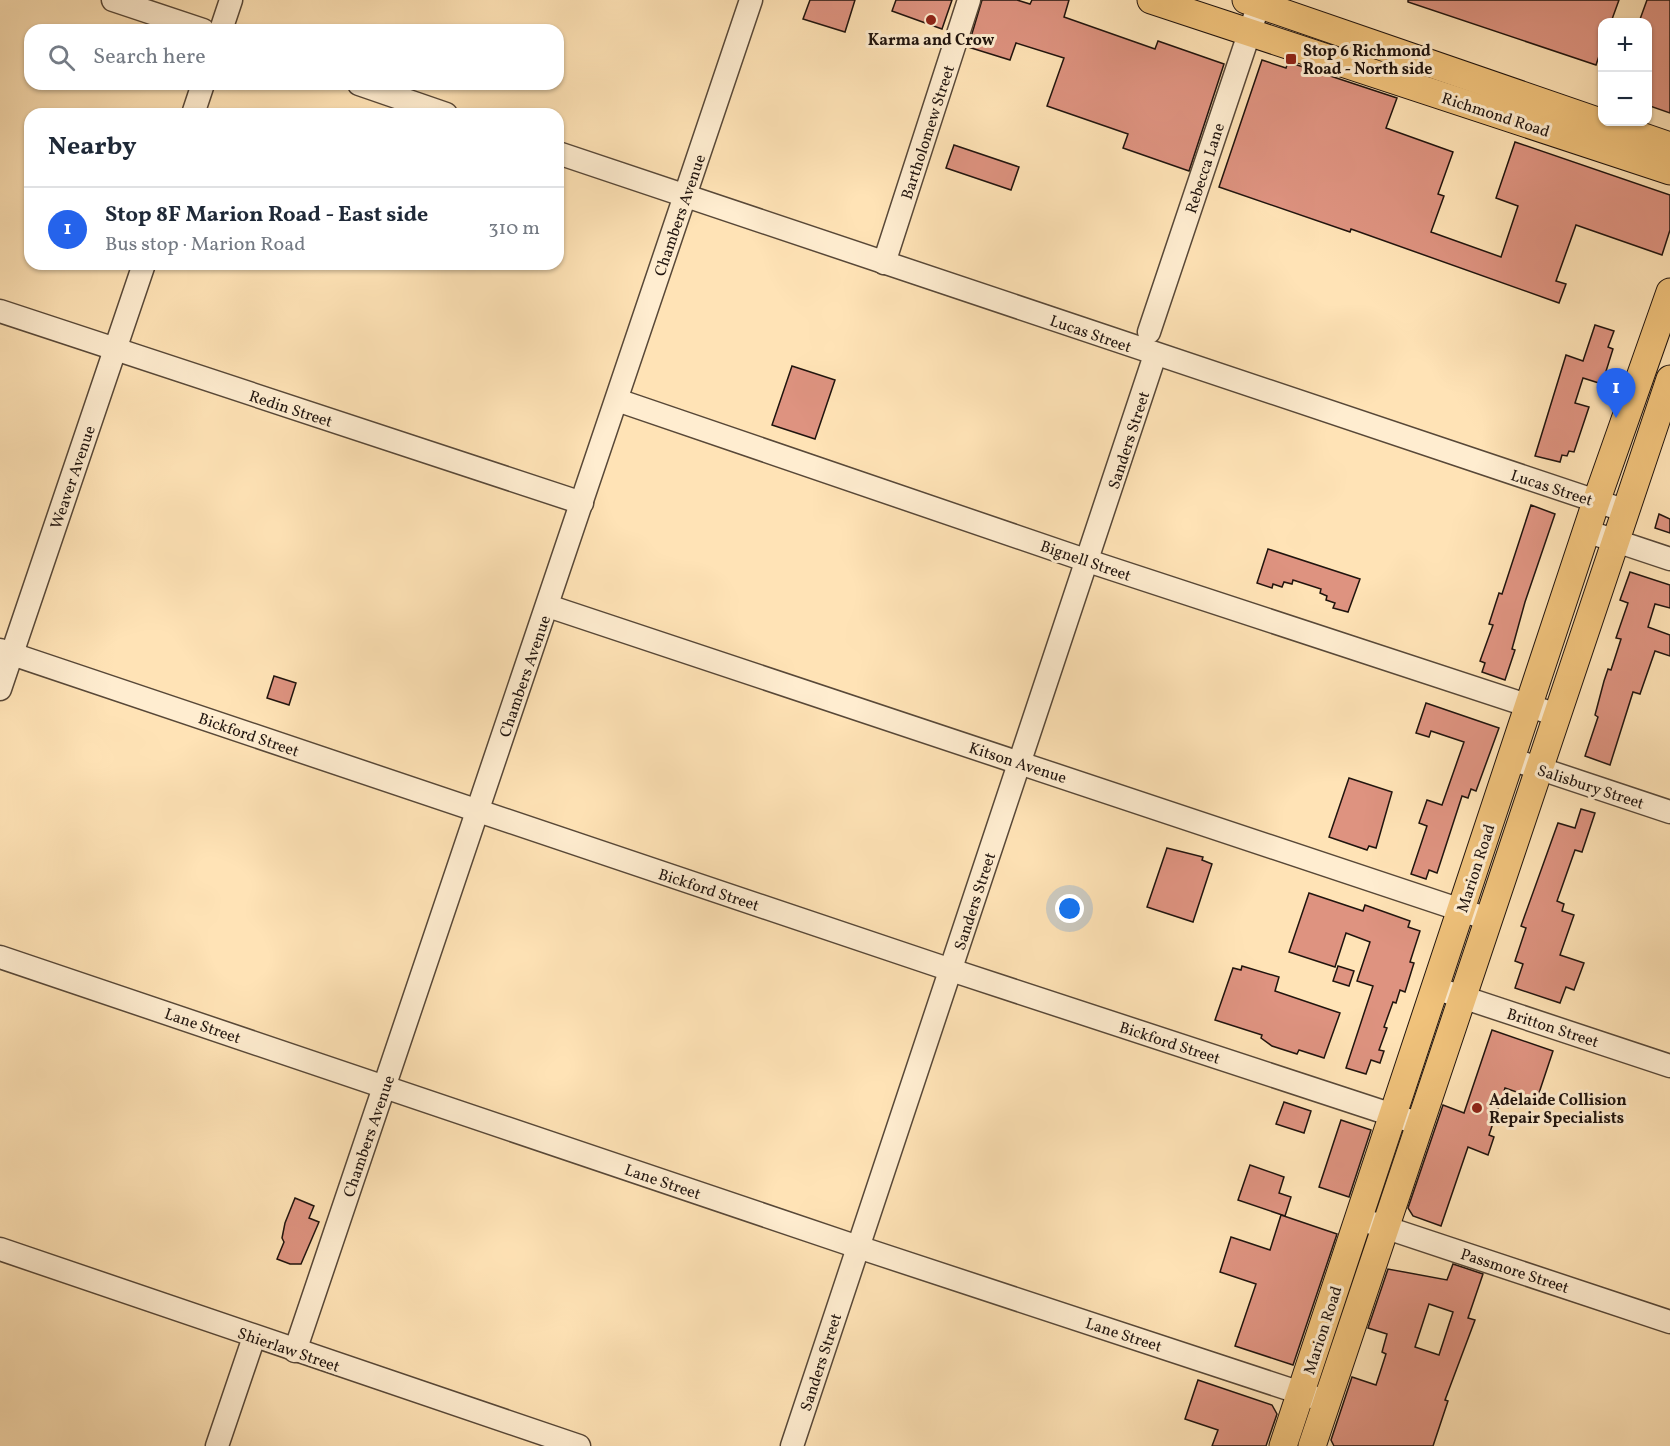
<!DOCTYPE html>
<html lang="en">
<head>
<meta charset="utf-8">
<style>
	:root { --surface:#fff; --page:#f6f6f7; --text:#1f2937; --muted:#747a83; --line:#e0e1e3; --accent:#2563eb }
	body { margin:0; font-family:Vollkorn,serif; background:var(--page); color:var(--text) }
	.controls { position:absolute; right:18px; top:18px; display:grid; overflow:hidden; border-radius:12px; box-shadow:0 2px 4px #0004 }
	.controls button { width:54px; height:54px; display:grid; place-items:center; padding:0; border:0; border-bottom:2px solid var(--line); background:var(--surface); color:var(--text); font:30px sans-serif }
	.you { position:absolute; left:1070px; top:909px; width:21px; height:21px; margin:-15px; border:4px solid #fff; border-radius:50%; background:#1a73e8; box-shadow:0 0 0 9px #1a73e833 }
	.badge { display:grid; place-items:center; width:39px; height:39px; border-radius:50%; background:var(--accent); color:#fff; font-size:20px; font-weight:700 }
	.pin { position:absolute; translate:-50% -50px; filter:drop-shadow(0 2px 3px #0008) }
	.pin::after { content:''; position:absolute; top:32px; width:21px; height:18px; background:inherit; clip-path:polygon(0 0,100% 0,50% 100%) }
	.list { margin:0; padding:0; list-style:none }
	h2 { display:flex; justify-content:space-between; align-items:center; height:78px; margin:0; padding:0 24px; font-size:26px }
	h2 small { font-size:20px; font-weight:400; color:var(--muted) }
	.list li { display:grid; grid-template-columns:39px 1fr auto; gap:18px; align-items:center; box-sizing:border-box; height:84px; padding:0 24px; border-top:2px solid var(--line) }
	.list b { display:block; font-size:22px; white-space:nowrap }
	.list p { margin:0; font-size:20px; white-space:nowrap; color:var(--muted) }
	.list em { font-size:20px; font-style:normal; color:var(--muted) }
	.icon { flex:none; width:33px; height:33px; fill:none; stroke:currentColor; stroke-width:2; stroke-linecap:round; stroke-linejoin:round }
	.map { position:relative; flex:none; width:1670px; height:1446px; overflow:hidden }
	.search { position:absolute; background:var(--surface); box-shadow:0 2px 4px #0004; left:24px; top:24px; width:540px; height:66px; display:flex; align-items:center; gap:15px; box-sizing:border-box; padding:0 21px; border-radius:18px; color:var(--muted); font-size:22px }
	.panel { position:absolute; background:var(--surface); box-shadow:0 2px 4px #0004; left:24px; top:108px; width:540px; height:162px; border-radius:18px }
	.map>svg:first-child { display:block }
	.building { fill:#de9380; stroke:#20140e; stroke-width:1.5; fill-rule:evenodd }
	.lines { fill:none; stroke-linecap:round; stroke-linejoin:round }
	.minor-casing { stroke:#584838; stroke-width:25 }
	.major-casing { stroke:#20140e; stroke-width:29 }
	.minor { stroke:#ffedd0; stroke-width:22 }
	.major { stroke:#f0c27b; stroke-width:27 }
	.poi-dot { fill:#8f2418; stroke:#ffedd0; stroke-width:2 }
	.labels { text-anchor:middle; stroke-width:6; stroke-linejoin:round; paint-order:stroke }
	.poi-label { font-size:16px; font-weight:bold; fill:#20140e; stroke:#ffedd0; text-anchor:start }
	.street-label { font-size:16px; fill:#20140e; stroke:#ffedd0 }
</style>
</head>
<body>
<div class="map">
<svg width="1670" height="1446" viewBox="0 0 1670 1446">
	<rect width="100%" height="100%" fill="#ffe3b6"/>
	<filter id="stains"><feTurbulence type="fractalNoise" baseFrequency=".00333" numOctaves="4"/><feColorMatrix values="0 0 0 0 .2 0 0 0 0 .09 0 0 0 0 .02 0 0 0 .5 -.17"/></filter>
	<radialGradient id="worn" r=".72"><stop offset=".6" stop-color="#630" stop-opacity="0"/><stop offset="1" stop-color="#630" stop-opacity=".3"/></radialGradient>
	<g class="building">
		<polygon points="810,0 855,0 845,32 803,19"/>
		<polygon points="896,0 952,0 942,29 892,11"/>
		<polygon points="982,0 1017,0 1030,4 1032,0 1069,0 1064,17 1155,49 1158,41 1224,64 1189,171 1123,148 1128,134 1047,106 1064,58 1016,43 1010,60 968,47"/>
		<polygon points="1408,0 1619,0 1611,22 1602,22 1602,47 1596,65 1408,2"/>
		<polygon points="1647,0 1670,0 1670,113 1647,105 1647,22 1639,22"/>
		<polygon points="1262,60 1286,68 1288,62 1397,98 1386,128 1453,152 1438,194 1444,196 1431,232 1501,257 1518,206 1496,198 1515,142 1670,195 1670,230 1662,255 1576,225 1556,281 1566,284 1559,303 1351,229 1350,232 1219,187"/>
		<polygon points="954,145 1019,167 1011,190 946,168"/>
		<polygon points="1595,325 1614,331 1608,347 1613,349 1602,384 1583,378 1575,403 1589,407 1574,452 1569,451 1567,456 1562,455 1560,462 1535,456 1566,355 1583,361"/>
		<polygon points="792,366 835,380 815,439 772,425"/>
		<polygon points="1531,505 1555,514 1525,602 1512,649 1515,650 1505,680 1482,672 1485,663 1480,661 1493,625 1489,624 1499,593 1502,594"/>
		<polygon points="1659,514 1670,519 1670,533 1655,528"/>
		<polygon points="1268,549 1360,579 1348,612 1333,608 1335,603 1326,600 1327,596 1320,593 1321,589 1293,580 1292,584 1284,582 1282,587 1273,584 1272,588 1257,583"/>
		<polygon points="1630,572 1670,585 1670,608 1655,604 1648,627 1670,635 1670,656 1655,651 1640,694 1633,692 1610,765 1585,756 1598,717 1595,715 1604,681 1608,669 1611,670 1621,639 1616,638 1628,603 1620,600"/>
		<polygon points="274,676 296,683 289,705 267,698"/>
		<polygon points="1426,703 1499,728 1476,791 1471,789 1468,798 1462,796 1437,873 1429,870 1426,879 1411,874 1427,826 1419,823 1427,800 1442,805 1464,742 1431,731 1429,737 1416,733"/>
		<polygon points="1349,778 1392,792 1376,848 1369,846 1367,850 1329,837"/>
		<polygon points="1581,809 1595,813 1582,852 1575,850 1557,901 1564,904 1562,911 1574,915 1560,955 1584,963 1574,990 1566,987 1560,1003 1515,988 1523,964 1515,961 1526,928 1521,926 1558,823 1575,828"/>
		<polygon points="1167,848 1203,857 1202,860 1212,864 1193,922 1147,907"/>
		<polygon points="1309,893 1363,911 1365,905 1410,921 1408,927 1420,931 1410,962 1414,963 1405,992 1400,990 1396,1003 1393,1002 1384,1027 1387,1028 1379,1050 1384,1051 1380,1063 1371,1060 1366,1074 1346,1068 1373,986 1357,981 1370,942 1346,933 1335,967 1289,952"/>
		<polygon points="1242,966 1279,977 1275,991 1340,1013 1324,1058 1299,1050 1297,1054 1272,1046 1261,1038 1262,1035 1215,1020 1233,968 1241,970"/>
		<polygon points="1338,966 1354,971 1349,986 1333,981"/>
		<polygon points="1492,1030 1553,1051 1537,1099 1505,1088 1489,1135 1494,1137 1488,1155 1468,1147 1441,1226 1413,1216 1408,1208 1443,1105 1464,1113"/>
		<polygon points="1284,1102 1311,1111 1304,1133 1276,1124"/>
		<polygon points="1341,1120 1371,1130 1349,1197 1319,1187"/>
		<polygon points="1250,1165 1284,1177 1279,1193 1291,1197 1285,1216 1238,1200"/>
		<polygon points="295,1198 314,1206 309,1218 319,1222 301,1264 290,1264 277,1259 284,1242 282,1238 285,1223"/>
		<polygon points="1281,1215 1337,1234 1293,1365 1235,1346 1256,1284 1220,1272 1231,1237 1270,1250"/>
		<path d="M1453,1264L1483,1274L1468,1318L1475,1320L1445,1400L1448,1401L1433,1446H1334L1331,1440L1352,1377L1376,1385L1386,1354L1382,1352L1387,1334L1368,1328L1388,1269L1447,1280ZM1429,1304L1453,1312L1439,1355L1415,1347Z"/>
		<polygon points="1198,1380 1272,1405 1277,1414 1266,1446 1212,1446 1218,1430 1185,1419"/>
	</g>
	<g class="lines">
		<g class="minor-casing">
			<g id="minor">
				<polyline points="113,0 203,30"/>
				<polyline points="221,30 231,0"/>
				<polyline points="359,84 446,114"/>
				<polyline points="193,114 203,84"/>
				<polyline points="558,153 1626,511"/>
				<polyline points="884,263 969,0"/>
				<polyline points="0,311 582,503"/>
				<polyline points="1149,332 1259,4"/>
				<polyline points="617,400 1088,561 1557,715"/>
				<polyline points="1586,531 1670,559"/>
				<polyline points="548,606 1488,919"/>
				<polyline points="0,650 951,970 1420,1124"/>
				<polyline points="0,689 144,264"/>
				<polyline points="1511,759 1670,812"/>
				<polyline points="0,957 858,1247 1316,1398"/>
				<polyline points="1435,988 1670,1066"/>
				<polyline points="1369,1222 1670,1322"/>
				<polyline points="0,1249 579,1446"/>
				<polyline points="295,1351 751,0"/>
				<polyline points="217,1446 254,1337"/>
				<polyline points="792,1446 1155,355"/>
			</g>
		</g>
		<g class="major-casing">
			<g id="major">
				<polyline points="1151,0 1670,171"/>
				<polyline points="1246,0 1670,146"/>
				<polyline points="1283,1446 1596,502 1670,292"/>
				<polyline points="1312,1446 1670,379"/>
			</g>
		</g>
		<use href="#minor" class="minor"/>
		<use href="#major" class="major"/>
	</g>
	<g class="poi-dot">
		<circle cx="931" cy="20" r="6"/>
		<rect x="1285" y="53" width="12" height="12" rx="3"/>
		<circle cx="1477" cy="1108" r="6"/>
	</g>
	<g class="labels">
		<g class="poi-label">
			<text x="931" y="45" text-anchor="middle">Karma and Crow</text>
			<text x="1303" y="56">Stop 6 Richmond<tspan x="1303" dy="18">Road - North side</tspan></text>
			<text x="1489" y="1105">Adelaide Collision<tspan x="1489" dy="18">Repair Specialists</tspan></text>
		</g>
		<g class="street-label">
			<text transform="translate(1496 114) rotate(18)" y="6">Richmond Road</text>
			<text transform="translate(927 132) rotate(-72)" y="6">Bartholomew Street</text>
			<text transform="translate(1204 168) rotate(-72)" y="6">Rebecca Lane</text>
			<text transform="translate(679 215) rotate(-71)" y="6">Chambers Avenue</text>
			<text transform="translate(1091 333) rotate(19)" y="6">Lucas Street</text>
			<text transform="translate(291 408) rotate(18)" y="6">Redin Street</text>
			<text transform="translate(1128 440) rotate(-72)" y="6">Sanders Street</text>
			<text transform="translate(72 477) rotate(-71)" y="6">Weaver Avenue</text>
			<text transform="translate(1552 487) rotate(18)" y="6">Lucas Street</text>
			<text transform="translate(1086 560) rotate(19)" y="6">Bignell Street</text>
			<text transform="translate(524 676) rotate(-71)" y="6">Chambers Avenue</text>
			<text transform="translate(249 734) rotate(19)" y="6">Bickford Street</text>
			<text transform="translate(1018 762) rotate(18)" y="6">Kitson Avenue</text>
			<text transform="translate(1591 786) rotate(18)" y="6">Salisbury Street</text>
			<text transform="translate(1475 868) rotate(-72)" y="6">Marion Road</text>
			<text transform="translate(709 889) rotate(18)" y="6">Bickford Street</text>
			<text transform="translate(974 901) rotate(-72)" y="6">Sanders Street</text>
			<text transform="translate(203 1025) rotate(19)" y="6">Lane Street</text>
			<text transform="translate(1553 1027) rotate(18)" y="6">Britton Street</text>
			<text transform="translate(1170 1042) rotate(18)" y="6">Bickford Street</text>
			<text transform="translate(368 1136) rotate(-71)" y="6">Chambers Avenue</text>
			<text transform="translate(663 1181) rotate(19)" y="6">Lane Street</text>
			<text transform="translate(1515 1270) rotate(18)" y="6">Passmore Street</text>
			<text transform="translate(1322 1330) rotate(-72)" y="6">Marion Road</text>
			<text transform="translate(1124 1334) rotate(18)" y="6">Lane Street</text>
			<text transform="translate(289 1349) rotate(19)" y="6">Shierlaw Street</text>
			<text transform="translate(820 1362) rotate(-72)" y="6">Sanders Street</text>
		</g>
	</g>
	<rect width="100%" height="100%" filter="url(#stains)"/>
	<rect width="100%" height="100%" fill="url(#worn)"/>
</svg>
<div class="controls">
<button>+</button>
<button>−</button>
</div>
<div class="you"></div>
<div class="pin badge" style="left:1616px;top:418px">1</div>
<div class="search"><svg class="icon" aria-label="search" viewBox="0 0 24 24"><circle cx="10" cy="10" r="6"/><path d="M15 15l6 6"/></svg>Search here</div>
<section class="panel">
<h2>Nearby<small></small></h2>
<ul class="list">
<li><span class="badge">1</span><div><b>Stop 8F Marion Road - East side</b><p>Bus stop · Marion Road</p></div><em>310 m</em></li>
</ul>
</section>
</div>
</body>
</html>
